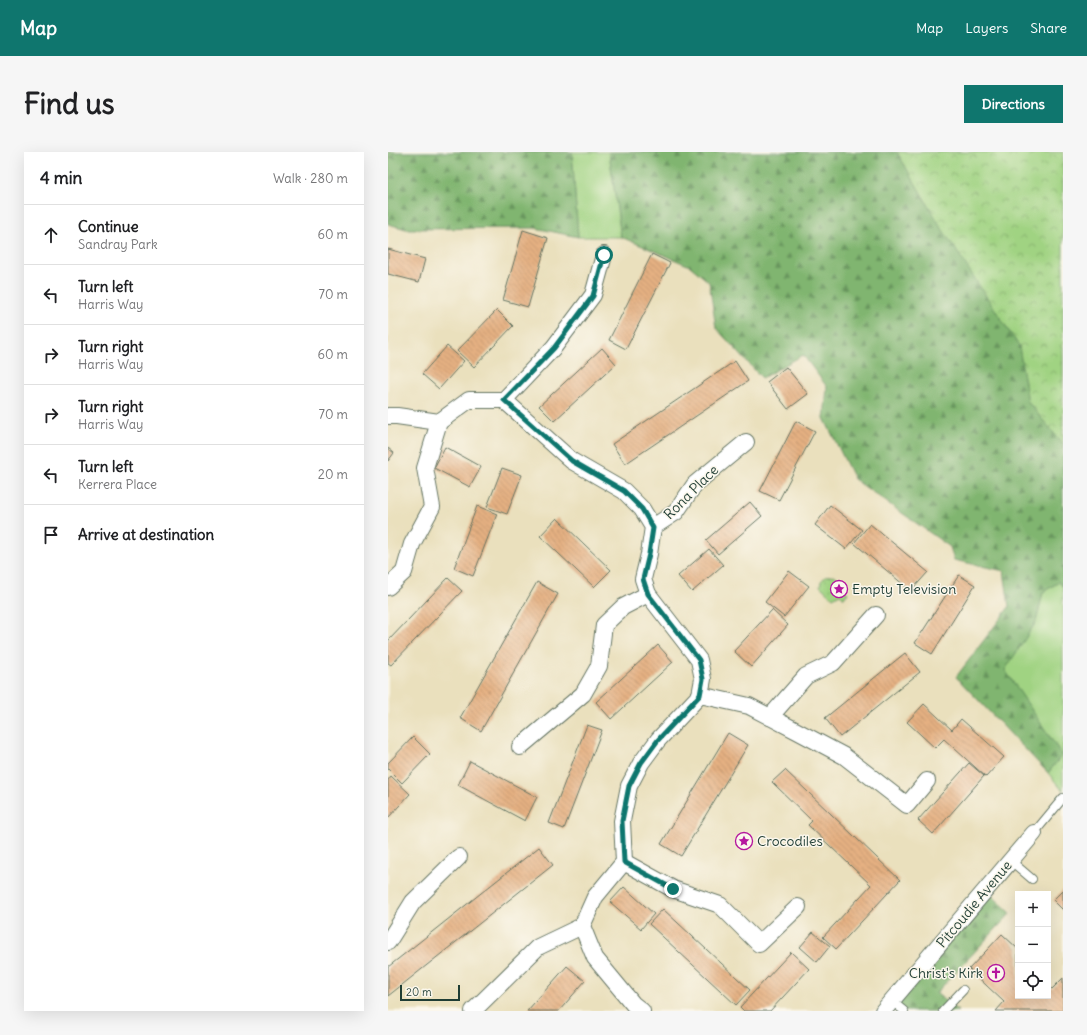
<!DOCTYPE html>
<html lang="en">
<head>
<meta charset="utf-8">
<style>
	:root { --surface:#fff; --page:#f6f6f6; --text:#202124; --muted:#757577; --line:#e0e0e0; --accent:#0f766e }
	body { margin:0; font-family:Delius,sans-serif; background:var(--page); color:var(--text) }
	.controls { position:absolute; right:12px; bottom:12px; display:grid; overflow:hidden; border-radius:0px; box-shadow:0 4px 16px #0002 }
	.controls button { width:36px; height:36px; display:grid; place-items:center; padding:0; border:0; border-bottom:1px solid var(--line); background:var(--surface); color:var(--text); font:20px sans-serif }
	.scale { position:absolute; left:12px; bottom:10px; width:60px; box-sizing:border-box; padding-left:4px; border:2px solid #1f3d34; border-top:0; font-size:11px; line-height:14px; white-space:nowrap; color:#1f3d34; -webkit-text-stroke:3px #fbf7ec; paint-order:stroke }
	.stop { position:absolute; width:12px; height:12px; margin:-9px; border:3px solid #0f766e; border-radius:50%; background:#fff }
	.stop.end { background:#0f766e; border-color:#fff; box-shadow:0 1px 4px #0008 }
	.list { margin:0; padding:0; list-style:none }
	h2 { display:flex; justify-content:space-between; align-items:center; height:52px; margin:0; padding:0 16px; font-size:17px }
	h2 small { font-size:13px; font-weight:400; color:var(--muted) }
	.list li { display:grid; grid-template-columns:26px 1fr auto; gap:12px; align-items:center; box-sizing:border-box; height:60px; padding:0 16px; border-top:1px solid var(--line) }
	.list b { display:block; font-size:15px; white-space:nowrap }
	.list p { margin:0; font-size:13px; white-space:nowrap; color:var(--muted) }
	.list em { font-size:13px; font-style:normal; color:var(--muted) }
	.icon { flex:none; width:22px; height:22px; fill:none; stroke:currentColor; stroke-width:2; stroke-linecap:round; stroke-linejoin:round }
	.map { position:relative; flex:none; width:675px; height:859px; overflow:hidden; border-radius:0px }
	header { display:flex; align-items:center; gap:24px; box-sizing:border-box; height:56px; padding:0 20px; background:var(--accent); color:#fff }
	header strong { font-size:19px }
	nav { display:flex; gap:22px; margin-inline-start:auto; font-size:14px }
	.intro { display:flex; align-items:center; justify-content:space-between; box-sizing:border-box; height:96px; padding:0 24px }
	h1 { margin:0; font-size:28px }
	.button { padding:10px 18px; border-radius:0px; background:var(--accent); color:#fff; font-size:14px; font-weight:700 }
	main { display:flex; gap:24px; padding:0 24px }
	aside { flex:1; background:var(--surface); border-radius:0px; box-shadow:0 4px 16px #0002 }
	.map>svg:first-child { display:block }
	.green { fill:#a0d382; stroke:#60885b }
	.forest { fill:url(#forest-firs); stroke:#507952 }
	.park { fill:url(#park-crowns); stroke:#60885b }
	.building { fill:url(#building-back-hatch) }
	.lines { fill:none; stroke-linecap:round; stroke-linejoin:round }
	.service-casing { stroke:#667664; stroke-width:10 }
	.minor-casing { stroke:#667664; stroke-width:18 }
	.service { stroke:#fff; stroke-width:8 }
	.minor { stroke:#fff; stroke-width:16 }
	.route { stroke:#0f766e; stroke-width:5 }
	.labels { text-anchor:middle; stroke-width:3; stroke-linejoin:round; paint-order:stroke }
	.street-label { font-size:14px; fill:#1f3d34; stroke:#fbf7ec }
	.poi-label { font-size:14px; fill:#1f3d34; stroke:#fbf7ec; text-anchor:start }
</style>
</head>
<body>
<header>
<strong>Map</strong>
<nav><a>Map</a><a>Layers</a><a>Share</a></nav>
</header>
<div class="intro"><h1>Find us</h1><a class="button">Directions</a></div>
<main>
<aside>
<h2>4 min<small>Walk · 280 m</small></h2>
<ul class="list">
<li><svg class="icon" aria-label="ahead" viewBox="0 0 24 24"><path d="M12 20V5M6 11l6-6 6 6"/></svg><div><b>Continue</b><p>Sandray Park</p></div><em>60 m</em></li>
<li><svg class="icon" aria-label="left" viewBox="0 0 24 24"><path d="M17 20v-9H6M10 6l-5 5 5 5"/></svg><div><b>Turn left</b><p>Harris Way</p></div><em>70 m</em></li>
<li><svg class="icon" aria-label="right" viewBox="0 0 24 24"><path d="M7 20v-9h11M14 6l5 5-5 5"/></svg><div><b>Turn right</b><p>Harris Way</p></div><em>60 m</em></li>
<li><svg class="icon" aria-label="right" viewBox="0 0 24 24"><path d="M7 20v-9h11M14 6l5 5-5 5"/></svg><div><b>Turn right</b><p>Harris Way</p></div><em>70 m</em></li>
<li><svg class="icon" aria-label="left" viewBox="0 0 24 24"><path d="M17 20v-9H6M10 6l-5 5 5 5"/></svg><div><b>Turn left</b><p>Kerrera Place</p></div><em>20 m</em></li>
<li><svg class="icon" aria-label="arrive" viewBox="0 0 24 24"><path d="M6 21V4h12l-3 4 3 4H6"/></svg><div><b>Arrive at destination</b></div></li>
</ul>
</aside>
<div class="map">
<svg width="675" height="859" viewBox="0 0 675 859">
	<defs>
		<pattern id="forest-firs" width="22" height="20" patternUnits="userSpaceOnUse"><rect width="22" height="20" fill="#80b570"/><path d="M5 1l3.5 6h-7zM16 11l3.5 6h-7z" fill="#68945d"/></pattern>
		<pattern id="park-crowns" width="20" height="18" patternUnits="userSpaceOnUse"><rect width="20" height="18" fill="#a0d382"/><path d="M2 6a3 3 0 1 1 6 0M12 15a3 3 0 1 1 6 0" fill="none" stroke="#82ac6b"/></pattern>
		<pattern id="building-back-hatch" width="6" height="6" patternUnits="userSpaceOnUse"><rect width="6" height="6" fill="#e5b082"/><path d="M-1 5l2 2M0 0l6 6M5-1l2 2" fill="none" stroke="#b9906b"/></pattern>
	</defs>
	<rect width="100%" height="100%" fill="#fbf7ec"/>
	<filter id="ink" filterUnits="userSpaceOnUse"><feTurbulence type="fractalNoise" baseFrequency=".025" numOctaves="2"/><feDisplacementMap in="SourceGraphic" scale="8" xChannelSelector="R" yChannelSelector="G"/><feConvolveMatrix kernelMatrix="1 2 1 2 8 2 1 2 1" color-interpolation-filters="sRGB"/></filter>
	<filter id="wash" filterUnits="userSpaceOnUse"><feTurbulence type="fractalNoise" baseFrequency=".012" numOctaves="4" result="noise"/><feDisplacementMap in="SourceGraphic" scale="16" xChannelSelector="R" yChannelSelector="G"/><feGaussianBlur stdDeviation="0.9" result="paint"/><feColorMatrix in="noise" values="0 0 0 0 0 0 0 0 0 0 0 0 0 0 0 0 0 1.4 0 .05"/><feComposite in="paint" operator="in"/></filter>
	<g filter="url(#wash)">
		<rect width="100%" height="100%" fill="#eae0bd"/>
		<g class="green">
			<polygon points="184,0 221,0 233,85 190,85"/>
			<polygon points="671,430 675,435 675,639 660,621 674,603 616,518 648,470 655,440"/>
		</g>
		<g class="forest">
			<polygon points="0,0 184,0 190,85 147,76 18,77 0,72"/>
			<polygon points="221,0 509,0 553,75 631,194 640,250 675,292 675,435 671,430 655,440 648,470 617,518 674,603 660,621 568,525 621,455 616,419 566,408 562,395 466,327 436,266 439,235 415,203 374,226 328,176 321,130 302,114 233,85"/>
			<polygon points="598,738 623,761 548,841 570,859 516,859 504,849"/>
		</g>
		<g class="park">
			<polygon points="509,0 675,0 675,292 640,250 631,194 553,75"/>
			<polygon points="446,423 453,428 456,438 460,441 456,446 452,442 445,446 432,434 433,429 438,424"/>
		</g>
		<g id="blocks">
			<g class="building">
				<polygon points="135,78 160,86 140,155 115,148"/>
				<polygon points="0,97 37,107 31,130 0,122"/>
				<polygon points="264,102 282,111 238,197 221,188"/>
				<polygon points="109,158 125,174 86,215 69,199"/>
				<polygon points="59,194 76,209 51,237 34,222"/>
				<polygon points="214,196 228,212 166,269 151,254"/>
				<polygon points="347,209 360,229 237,312 224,292"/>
				<polygon points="398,215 420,242 400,257 379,230"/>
				<polygon points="408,269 427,279 391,348 372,339"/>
				<polygon points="57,295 93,315 82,335 46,316"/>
				<polygon points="0,296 6,301 0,309"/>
				<polygon points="114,316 134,323 119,362 99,355"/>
				<polygon points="362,350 374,364 330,402 318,388"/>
				<polygon points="442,353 474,378 458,397 427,373"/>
				<polygon points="89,354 109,362 85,424 66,416"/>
				<polygon points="169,366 223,418 206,435 152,384"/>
				<polygon points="482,372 540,420 523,439 466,391"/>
				<polygon points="321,397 335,413 304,440 290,424"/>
				<polygon points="401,419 421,434 396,465 377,450"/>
				<polygon points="571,423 587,433 544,502 527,491"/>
				<polygon points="60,426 74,439 3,513 0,511 0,489"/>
				<polygon points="149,430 170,442 93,579 72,566"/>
				<polygon points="384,458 400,473 363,515 346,499"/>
				<polygon points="270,493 285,510 223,567 208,550"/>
				<polygon points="517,501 532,520 452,585 437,566"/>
				<polygon points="536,552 564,578 573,567 616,605 598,625 556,587 547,596 519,570"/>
				<polygon points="199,573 214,578 176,677 161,671"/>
				<polygon points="340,581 360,593 293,704 273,692"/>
				<polygon points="25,585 42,602 14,631 0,617 0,611"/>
				<polygon points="82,609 149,645 137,669 70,633"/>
				<polygon points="581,611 596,624 545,682 530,668"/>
				<polygon points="397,618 512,728 448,797 435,785 483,733 420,673 424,669 384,630"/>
				<polygon points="3,624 22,642 0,666 0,628"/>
				<polygon points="151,695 165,713 0,844 0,815"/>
				<polygon points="236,735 266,762 253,777 222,750"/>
				<polygon points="675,738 675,758 665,748"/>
				<polygon points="275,757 362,838 348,853 261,772"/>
				<polygon points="425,780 442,794 429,810 412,795"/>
				<polygon points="614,782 630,797 630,844 660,844 660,833 664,837 675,826 675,859 608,859 616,850 581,817"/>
				<polygon points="403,800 421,817 382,859 356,859 352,855"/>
				<polygon points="179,814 197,829 171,859 139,859"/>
			</g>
		</g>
	</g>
	<g filter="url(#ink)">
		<use href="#blocks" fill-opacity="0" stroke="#667664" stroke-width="1"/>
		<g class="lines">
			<g class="service-casing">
				<g id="service">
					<polyline points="646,681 675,646"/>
					<polyline points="623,709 644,727"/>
					<polyline points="504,849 516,859"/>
					<polyline points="555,859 575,838"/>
				</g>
			</g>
			<g class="minor-casing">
				<g id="minor">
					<polyline points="116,248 166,195 205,143 216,103"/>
					<polyline points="0,264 9,264 51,270 81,248 116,248 184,309 236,339 254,357 265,375 261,402 255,427 260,442 311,508 315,527 312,543 270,588 253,611 241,634 234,669 236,710 207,745 194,774 207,806 245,852 254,859"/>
					<polyline points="265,375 288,360 307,332 358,290"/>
					<polyline points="0,435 16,420 24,392 44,355 37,316 51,270"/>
					<polyline points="312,543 361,554 409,579 456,604 519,653 539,629"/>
					<polyline points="382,565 418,524 445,511 488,463"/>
					<polyline points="132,595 195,542 211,514 216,473 235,455 260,442"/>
					<polyline points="236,710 285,737 332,753 371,792 410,755"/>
					<polyline points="0,790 25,750 71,705"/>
					<polyline points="85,859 150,795 194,774"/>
					<polyline points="495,859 646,681"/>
				</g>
			</g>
			<use href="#service" class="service"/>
			<use href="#minor" class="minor"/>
		</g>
	</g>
	<g class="lines" filter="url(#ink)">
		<polyline class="route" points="216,103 205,144 166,196 116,248 184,309 236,339 254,357 265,376 261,402 255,427 260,442 311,508 315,527 312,543 270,588 253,611 241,634 234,669 236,710 285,737"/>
	</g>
	<defs>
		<g id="sight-ring" transform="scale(0.9)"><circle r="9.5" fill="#fbf7ec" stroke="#b5179e" stroke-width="1.5"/><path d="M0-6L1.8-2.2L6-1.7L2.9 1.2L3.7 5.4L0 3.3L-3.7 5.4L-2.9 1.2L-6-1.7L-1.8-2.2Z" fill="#b5179e"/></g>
		<g id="church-ring" transform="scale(0.9)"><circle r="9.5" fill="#fbf7ec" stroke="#b5179e" stroke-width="1.5"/><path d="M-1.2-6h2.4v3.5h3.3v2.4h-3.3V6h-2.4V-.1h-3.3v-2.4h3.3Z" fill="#b5179e"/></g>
	</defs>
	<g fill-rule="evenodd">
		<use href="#sight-ring" x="451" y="437"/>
		<use href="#sight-ring" x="356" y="689"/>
		<use href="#church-ring" x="608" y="821"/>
	</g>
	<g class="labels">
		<g class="street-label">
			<text transform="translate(303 340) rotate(-45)" y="5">Rona Place</text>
			<text transform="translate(586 752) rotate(-50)" y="5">Pitcoudie Avenue</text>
		</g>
		<g class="poi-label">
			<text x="464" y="442">Empty Television</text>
			<text x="369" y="694">Crocodiles</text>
			<text x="595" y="826" text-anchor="end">Christ's Kirk</text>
		</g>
	</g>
</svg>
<div class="controls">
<button>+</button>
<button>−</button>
<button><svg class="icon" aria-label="locate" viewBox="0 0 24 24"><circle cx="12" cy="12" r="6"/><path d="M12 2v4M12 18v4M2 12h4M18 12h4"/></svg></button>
</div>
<div class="scale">20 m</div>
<div class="stop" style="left:216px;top:103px"></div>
<div class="stop end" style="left:285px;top:737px"></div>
</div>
</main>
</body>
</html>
